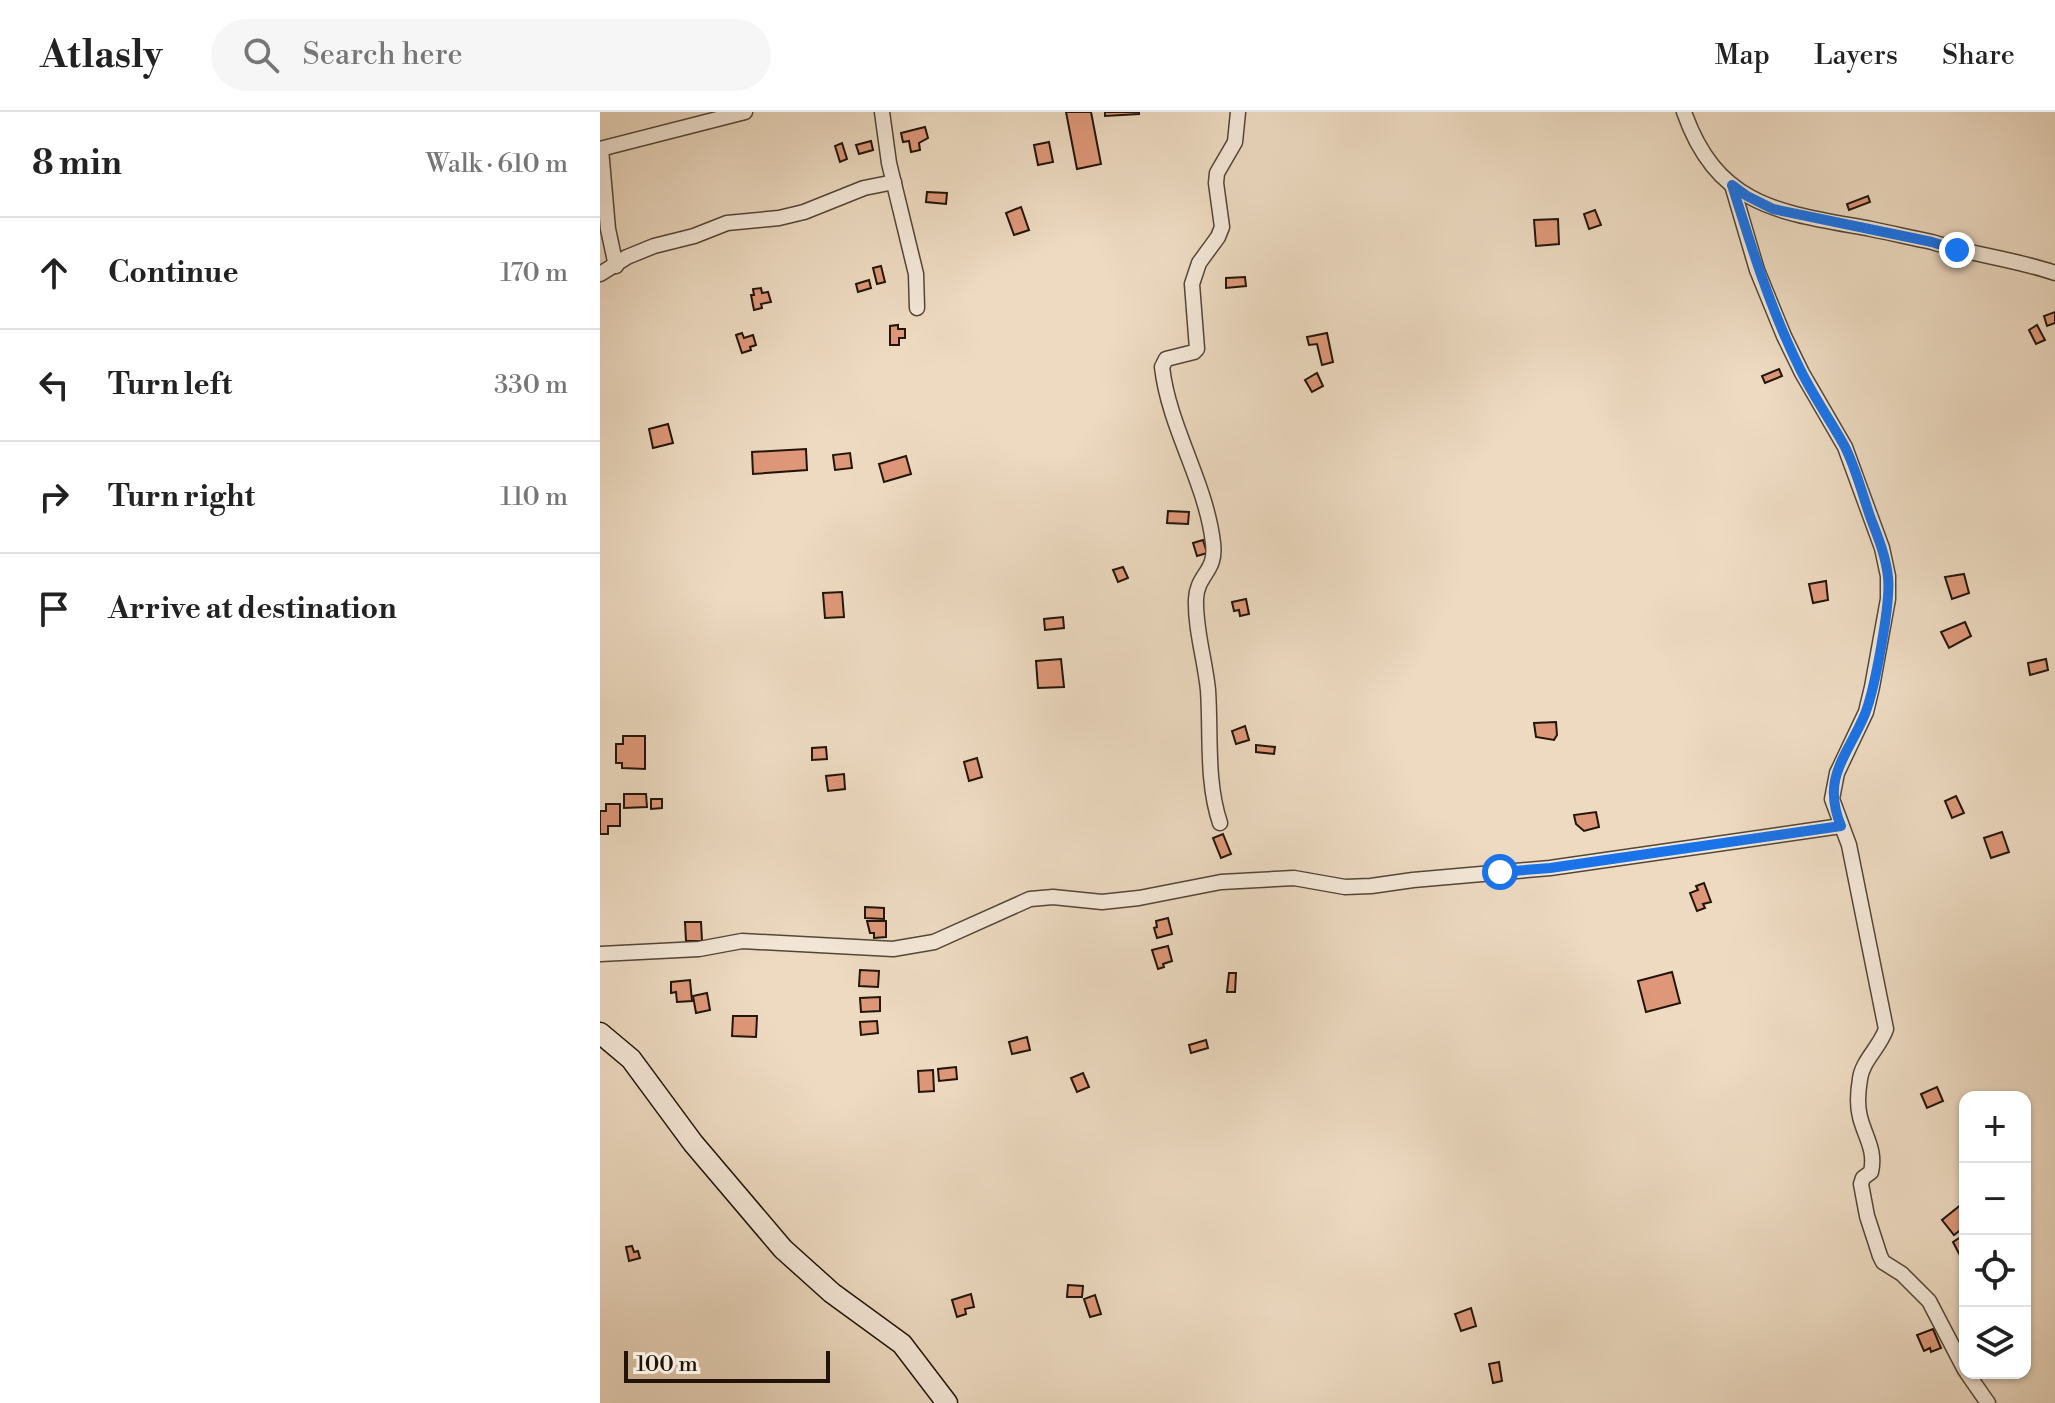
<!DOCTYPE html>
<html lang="en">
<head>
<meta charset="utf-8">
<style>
	:root { --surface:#fff; --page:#f6f6f6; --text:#222; --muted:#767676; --line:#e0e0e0 }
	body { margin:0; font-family:"Libre Bodoni",serif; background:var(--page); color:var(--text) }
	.controls { position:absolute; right:24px; bottom:24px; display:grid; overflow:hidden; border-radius:16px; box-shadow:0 2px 6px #0004 }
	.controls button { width:72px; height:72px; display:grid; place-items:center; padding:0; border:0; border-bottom:2px solid var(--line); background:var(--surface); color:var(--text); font:40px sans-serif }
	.scale { position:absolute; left:24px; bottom:20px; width:206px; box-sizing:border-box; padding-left:8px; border:4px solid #211509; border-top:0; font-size:22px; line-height:28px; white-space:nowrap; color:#211509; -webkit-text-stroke:6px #f3e7d7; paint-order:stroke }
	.stop { position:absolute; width:24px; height:24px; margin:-18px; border:6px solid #1a73e8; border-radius:50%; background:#fff }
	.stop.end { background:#1a73e8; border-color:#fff; box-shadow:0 2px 8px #0008 }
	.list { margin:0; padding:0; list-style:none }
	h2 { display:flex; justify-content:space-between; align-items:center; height:104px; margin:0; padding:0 32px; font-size:34px }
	h2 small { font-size:26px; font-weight:400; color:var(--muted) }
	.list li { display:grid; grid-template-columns:52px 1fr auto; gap:24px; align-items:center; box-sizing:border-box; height:112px; padding:0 32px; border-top:2px solid var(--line) }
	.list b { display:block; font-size:30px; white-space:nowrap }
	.list em { font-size:26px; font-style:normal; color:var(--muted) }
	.icon { flex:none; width:44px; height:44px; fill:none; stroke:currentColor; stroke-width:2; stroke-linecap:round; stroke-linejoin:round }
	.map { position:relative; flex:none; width:1455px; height:1291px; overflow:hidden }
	header { display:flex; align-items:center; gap:48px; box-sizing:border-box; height:112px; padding:0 40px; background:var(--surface); border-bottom:2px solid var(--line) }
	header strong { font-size:38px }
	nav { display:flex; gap:44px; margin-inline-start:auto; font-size:28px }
	.search { width:560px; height:72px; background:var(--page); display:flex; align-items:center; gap:20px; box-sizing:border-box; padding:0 28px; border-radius:44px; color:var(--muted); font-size:30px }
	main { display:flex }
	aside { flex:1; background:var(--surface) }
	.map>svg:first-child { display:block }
	.building { fill:#de9879; stroke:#211509; stroke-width:2 }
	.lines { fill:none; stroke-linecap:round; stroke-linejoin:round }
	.street-casing { stroke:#544637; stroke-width:17 }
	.secondary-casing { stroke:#211509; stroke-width:23 }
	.street { stroke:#f3e7d7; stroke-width:14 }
	.secondary { stroke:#f3e7d7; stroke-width:20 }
	.route { stroke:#1a73e8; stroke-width:10 }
</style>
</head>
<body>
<header>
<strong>Atlasly</strong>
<div class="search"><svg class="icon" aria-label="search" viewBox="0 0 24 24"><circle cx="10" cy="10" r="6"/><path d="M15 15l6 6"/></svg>Search here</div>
<nav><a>Map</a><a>Layers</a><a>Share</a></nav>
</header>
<main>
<aside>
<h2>8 min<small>Walk · 610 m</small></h2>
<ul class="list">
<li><svg class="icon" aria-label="ahead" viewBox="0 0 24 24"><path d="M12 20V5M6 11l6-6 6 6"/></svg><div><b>Continue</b></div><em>170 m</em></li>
<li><svg class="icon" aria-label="left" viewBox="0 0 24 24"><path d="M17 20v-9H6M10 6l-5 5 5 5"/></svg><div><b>Turn left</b></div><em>330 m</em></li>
<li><svg class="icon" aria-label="right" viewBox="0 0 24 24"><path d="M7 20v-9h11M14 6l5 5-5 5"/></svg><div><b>Turn right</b></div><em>110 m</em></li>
<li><svg class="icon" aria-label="arrive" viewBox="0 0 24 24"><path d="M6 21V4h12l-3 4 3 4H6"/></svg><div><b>Arrive at destination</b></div></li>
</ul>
</aside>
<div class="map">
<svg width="1455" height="1291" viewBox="0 0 1455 1291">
	<rect width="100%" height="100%" fill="#eddac1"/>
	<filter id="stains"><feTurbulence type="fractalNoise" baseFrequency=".0025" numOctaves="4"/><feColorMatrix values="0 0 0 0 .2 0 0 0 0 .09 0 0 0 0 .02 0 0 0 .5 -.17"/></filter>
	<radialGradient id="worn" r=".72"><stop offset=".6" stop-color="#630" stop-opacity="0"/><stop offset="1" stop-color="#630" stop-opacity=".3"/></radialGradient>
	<g class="building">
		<polygon points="466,0 491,0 501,52 477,57"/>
		<polygon points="505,0 539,0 539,2 505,4"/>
		<polygon points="325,15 328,26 319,31 320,38 311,40 309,29 303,30 301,21"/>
		<polygon points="271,29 273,38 259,42 256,33"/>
		<polygon points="449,30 453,50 438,53 434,33"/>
		<polygon points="242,31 247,47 240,50 235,34"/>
		<polygon points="327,80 347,81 346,92 326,90"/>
		<polygon points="1268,84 1270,90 1249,98 1247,92"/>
		<polygon points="421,95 429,118 414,123 406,101"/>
		<polygon points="995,98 1001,113 989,117 984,102"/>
		<polygon points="958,107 959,132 936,134 934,108"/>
		<polygon points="281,154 285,170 277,172 273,156"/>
		<polygon points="645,165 646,174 626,176 626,166"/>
		<polygon points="269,168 271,176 258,180 256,172"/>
		<polygon points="161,176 162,181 168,180 171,190 161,192 162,196 154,198 151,183 154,183 153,177"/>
		<polygon points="1455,200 1455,211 1447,214 1444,204"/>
		<polygon points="298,213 298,217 305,217 305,226 299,226 299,233 290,233 290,214"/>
		<polygon points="1437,213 1445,228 1436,232 1429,218"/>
		<polygon points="142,221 144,226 153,223 156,233 150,235 151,238 142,241 136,223"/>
		<polygon points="727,221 733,250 722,253 717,232 709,233 707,225"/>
		<polygon points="1179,257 1182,264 1165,271 1162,264"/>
		<polygon points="717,261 723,274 712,280 705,268"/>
		<polygon points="68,312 73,331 53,336 49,317"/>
		<polygon points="206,337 207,358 153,362 152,340"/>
		<polygon points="250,341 252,356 235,358 233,343"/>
		<polygon points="306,344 311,362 284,370 279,352"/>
		<polygon points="568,399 589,400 588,412 567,411"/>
		<polygon points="603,428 607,441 597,444 593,431"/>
		<polygon points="523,455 528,466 518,470 513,458"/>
		<polygon points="1364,462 1369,481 1352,487 1345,465"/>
		<polygon points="1226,469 1228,488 1213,491 1209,472"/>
		<polygon points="242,480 244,505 225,506 223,481"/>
		<polygon points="646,487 649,502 640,504 639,498 634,499 632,490"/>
		<polygon points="463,505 464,516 445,518 444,507"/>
		<polygon points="1365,510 1371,524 1349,536 1341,520"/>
		<polygon points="461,547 464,575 438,576 436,549"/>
		<polygon points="1446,547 1448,558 1430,563 1428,551"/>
		<polygon points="956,610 957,623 954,628 936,625 934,611"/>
		<polygon points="645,614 649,628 636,632 632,619"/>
		<polygon points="23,624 45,624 45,657 22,656 22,651 16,651 16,632 23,632"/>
		<polygon points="656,633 675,635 674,642 656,640"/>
		<polygon points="226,635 227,647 212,648 212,636"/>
		<polygon points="377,646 382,665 369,669 364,650"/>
		<polygon points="244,662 245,677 228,679 226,664"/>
		<polygon points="24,682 46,682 47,695 24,696"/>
		<polygon points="1356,684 1364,701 1352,706 1345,689"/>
		<polygon points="51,687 62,687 62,696 51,697"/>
		<polygon points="6,692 20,692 20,714 8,714 8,722 0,722 0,699 6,699"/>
		<polygon points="996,700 999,715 984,719 976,712 974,703"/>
		<polygon points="1402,720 1409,740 1391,746 1384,726"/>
		<polygon points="623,722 631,742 621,746 613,726"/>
		<polygon points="1104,771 1111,790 1103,792 1105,796 1097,799 1090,781 1098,778 1096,774"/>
		<polygon points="265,795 284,796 284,807 265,806"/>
		<polygon points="568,806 572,822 557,826 554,816 557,815 556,809"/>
		<polygon points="267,809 286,809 286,825 274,826 274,821 270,821"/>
		<polygon points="85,810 101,810 102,829 86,829"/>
		<polygon points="568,834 572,849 563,852 564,855 558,857 552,838"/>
		<polygon points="260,858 279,859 278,875 259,874"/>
		<polygon points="1072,860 1080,891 1046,900 1038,869"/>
		<polygon points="629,861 636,861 635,880 627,880"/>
		<polygon points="90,868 92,889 77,890 76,880 71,881 71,870"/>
		<polygon points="107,881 110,898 96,901 93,884"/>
		<polygon points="280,885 280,899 261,900 260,886"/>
		<polygon points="133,904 157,904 156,925 132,924"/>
		<polygon points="277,909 278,921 261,923 260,910"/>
		<polygon points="427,925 430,938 412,942 409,930"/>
		<polygon points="606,928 608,936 591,941 589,933"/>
		<polygon points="356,955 357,967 339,969 338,957"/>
		<polygon points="333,958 334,979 319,980 318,959"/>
		<polygon points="483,961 489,975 477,980 471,966"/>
		<polygon points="1337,975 1343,989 1327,996 1321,982"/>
		<polygon points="1362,1092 1365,1096 1365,1118 1363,1116 1354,1123 1342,1108"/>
		<polygon points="1361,1125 1365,1132 1365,1153 1353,1130"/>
		<polygon points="32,1134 34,1140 38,1139 40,1146 29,1149 26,1135"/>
		<polygon points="468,1173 483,1174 482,1185 467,1185"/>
		<polygon points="371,1182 374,1195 365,1197 366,1202 357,1205 352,1188"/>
		<polygon points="495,1183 501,1202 490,1205 484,1187"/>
		<polygon points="871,1196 876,1214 861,1219 855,1202"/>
		<polygon points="1333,1217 1341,1236 1331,1240 1330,1236 1324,1239 1317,1223"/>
		<polygon points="899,1250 902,1269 893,1271 889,1252"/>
	</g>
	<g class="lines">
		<g class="street-casing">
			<g id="street">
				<polyline points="282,0 289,51 316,162 317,196"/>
				<path d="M1084,0C1118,97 1184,101 1271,117C1291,121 1312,126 1332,130C1373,143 1415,147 1455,161"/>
				<polyline points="0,37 145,0"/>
				<polyline points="1,37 8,117 16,154"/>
				<path d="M1132,73L1157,158L1184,224L1202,261L1245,335L1282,436L1288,464V487L1272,575L1266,600L1237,661L1232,687L1249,733L1286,917C1280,935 1262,949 1260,967C1258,979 1257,994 1260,1005C1265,1025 1276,1038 1271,1060L1263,1066L1261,1072L1267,1104L1280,1144L1283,1150L1302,1162L1329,1189L1365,1258"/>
				<polyline points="0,162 27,145 54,134 94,124 127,111 179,106 204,100 264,76 294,70"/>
				<path d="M620,711C606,669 611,622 608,578C605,548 595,517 596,487C597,462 617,460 613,431C606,370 569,316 562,255L566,247L594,240L597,237L592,172L599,151L618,125L622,115L616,71L617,61L635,30L638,0"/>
				<polyline points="0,842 99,837 142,829 293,837 334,830 430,787 453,785 502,790 539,786 621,770 694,766 745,775 771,774 813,768 950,756 1241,714"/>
				<polyline points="1367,1261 1388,1291"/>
			</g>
		</g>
		<g class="secondary-casing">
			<polyline id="secondary" points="0,921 31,947 93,1031 183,1137 232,1181 302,1232 347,1291"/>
		</g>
		<use href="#street" class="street"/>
		<use href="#secondary" class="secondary"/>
	</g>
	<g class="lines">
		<path class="route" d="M900,760L950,756L1241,714C1221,665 1247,645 1265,602C1275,576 1291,491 1288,465C1286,445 1278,425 1271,407C1262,382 1256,356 1244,333C1230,308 1214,285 1201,259C1171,199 1152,137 1132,73L1147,84L1173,97L1332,130L1357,138"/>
	</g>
	<rect width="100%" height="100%" filter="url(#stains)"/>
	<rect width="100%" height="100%" fill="url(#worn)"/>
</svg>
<div class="controls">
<button>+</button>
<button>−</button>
<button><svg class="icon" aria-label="locate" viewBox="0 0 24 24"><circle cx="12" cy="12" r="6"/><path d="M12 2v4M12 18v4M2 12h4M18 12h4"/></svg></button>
<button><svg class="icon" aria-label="layers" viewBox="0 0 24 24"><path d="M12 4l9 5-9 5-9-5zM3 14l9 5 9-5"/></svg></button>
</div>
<div class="scale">100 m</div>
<div class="stop" style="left:900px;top:760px"></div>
<div class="stop end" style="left:1357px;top:138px"></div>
</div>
</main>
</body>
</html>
